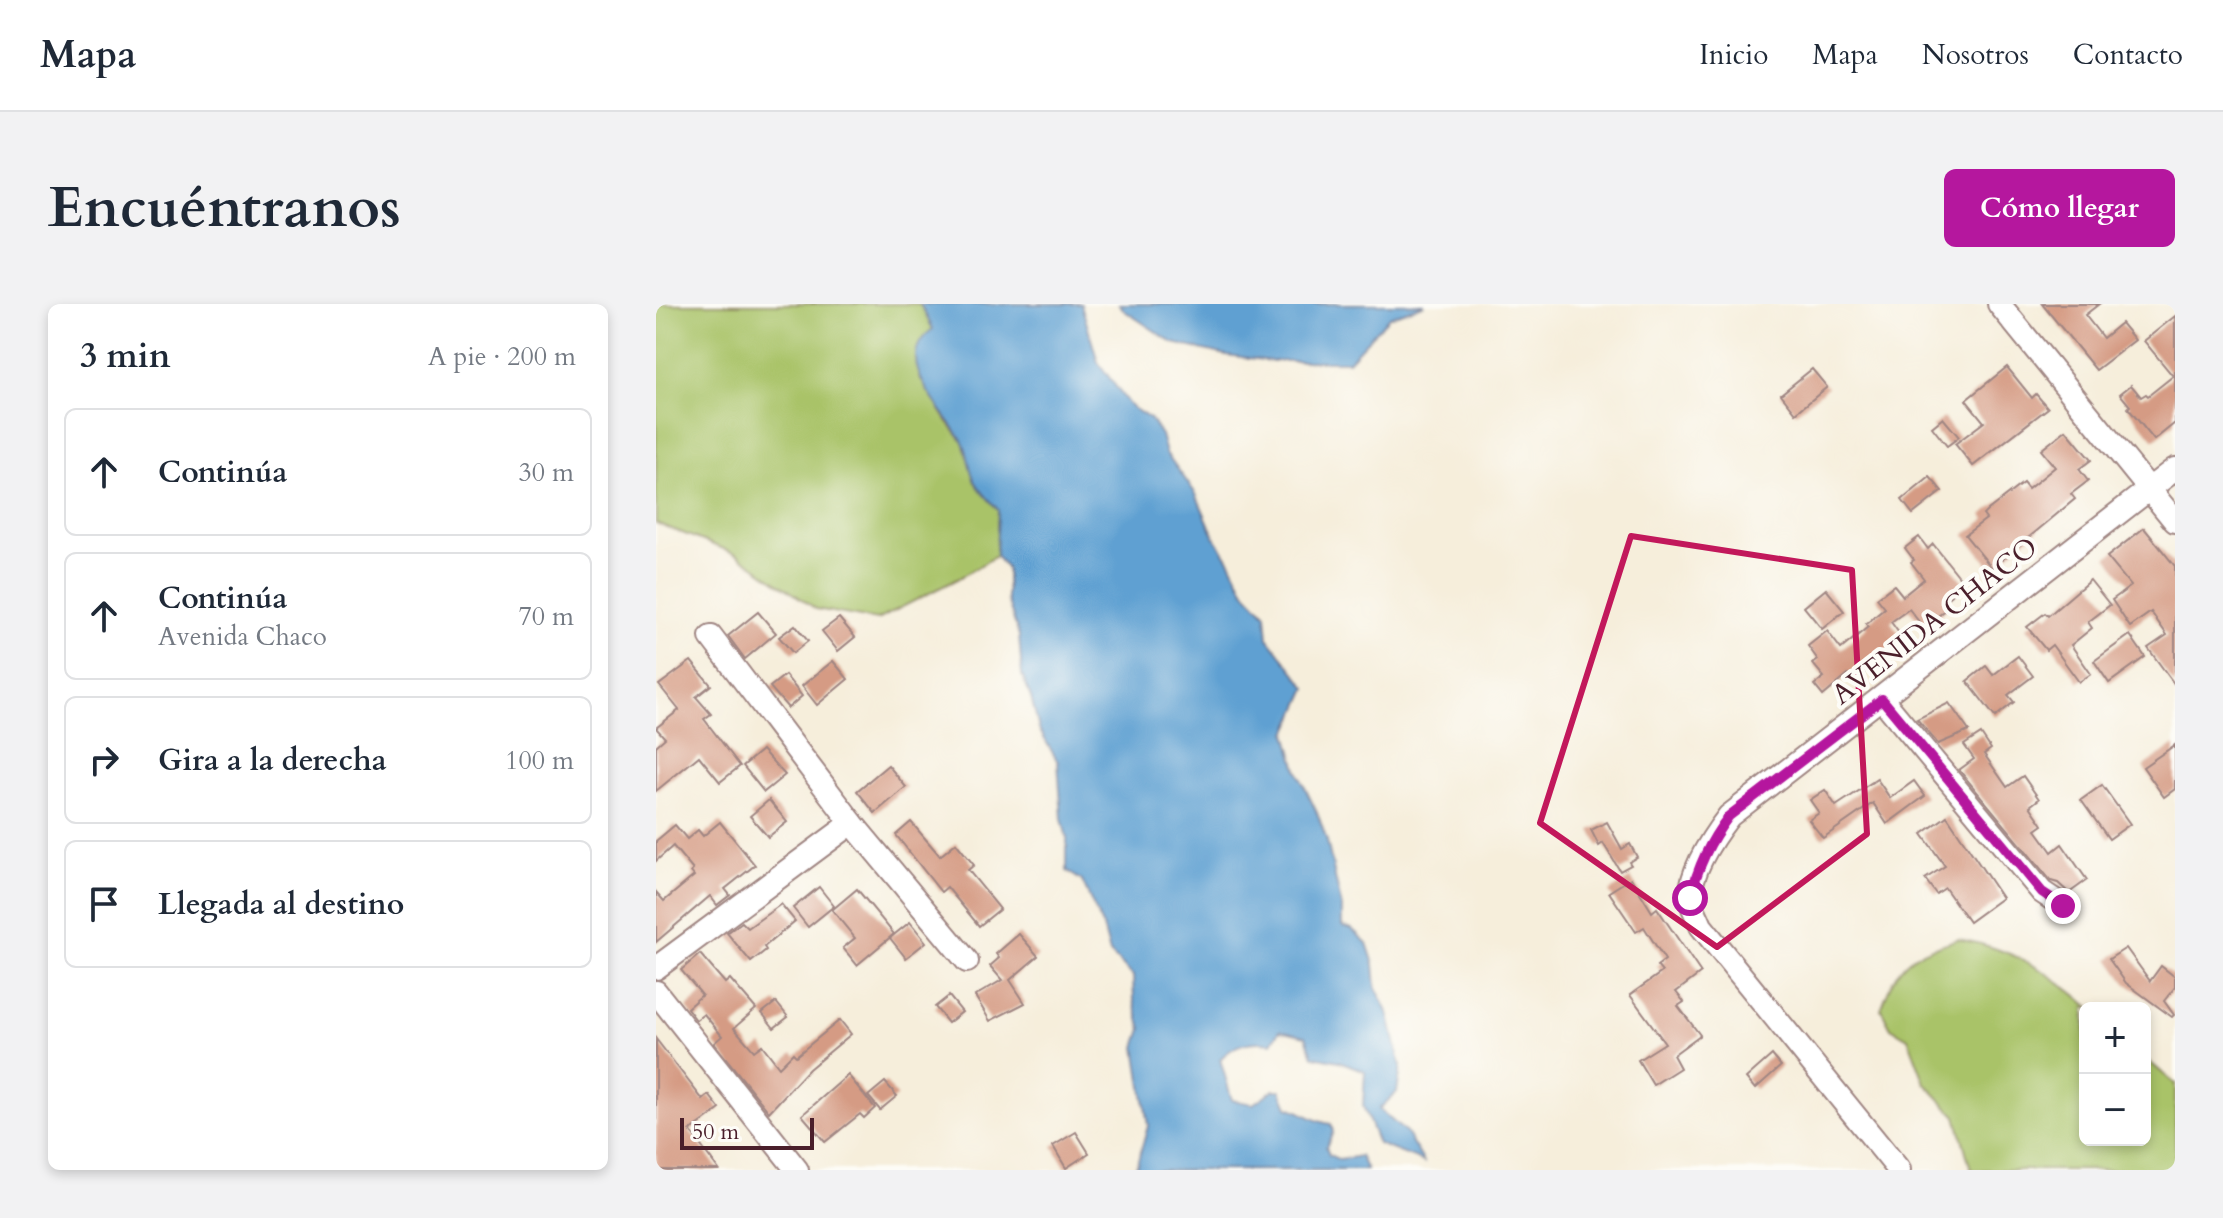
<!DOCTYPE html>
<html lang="es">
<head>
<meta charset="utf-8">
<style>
	:root { --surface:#fff; --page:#f2f2f3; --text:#1f2937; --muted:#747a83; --line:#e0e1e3; --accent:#b5179e }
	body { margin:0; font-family:Cardo,serif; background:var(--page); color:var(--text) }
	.controls { position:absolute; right:24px; bottom:24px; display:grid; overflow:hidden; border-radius:12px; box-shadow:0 4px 12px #0003 }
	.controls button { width:72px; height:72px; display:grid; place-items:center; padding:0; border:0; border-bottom:2px solid var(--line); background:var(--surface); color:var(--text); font:40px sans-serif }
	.scale { position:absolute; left:24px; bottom:20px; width:134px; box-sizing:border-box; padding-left:8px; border:4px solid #4a1f2b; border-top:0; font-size:22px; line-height:28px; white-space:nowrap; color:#4a1f2b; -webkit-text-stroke:6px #fdfcf7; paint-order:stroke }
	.stop { position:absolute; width:24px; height:24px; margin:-18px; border:6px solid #b5179e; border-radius:50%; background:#fff }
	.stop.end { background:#b5179e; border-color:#fff; box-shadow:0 2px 8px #0008 }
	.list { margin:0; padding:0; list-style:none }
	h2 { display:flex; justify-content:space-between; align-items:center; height:104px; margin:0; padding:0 32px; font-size:34px }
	h2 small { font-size:26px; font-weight:400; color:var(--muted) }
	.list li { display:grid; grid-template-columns:52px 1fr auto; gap:24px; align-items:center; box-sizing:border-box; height:128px; margin:0 16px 16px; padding:0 16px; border:2px solid var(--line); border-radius:12px }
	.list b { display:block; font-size:30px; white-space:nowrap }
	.list p { margin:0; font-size:26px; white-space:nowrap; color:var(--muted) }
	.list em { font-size:26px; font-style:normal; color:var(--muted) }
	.icon { flex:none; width:44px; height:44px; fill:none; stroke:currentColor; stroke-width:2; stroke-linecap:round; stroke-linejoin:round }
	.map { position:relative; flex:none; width:1519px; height:866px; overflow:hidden; border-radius:12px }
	header { display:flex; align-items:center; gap:48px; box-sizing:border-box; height:112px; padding:0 40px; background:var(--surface); border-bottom:2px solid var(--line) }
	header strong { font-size:38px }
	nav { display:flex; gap:44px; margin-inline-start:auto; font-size:28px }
	.intro { display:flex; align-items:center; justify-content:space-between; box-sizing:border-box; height:192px; padding:0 48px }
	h1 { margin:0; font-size:56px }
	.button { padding:20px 36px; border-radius:12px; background:var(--accent); color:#fff; font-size:28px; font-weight:700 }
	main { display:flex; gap:48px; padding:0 48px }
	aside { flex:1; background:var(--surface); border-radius:12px; box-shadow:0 4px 12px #0003 }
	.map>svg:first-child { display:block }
	.green { fill:#a9c368; stroke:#7a714a; stroke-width:2 }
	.water { fill:#5fa0d2; stroke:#54607e; stroke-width:2 }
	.building { fill:#d59b84 }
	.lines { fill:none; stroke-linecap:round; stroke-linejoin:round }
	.minor-casing { stroke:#a08683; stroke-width:26 }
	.minor { stroke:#fff; stroke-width:22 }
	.route { stroke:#b5179e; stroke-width:10 }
	.marked { fill:none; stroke:#c2185b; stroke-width:6; stroke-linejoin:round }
	.labels { text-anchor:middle; stroke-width:8; stroke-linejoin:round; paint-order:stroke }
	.street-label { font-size:28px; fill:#4a1f2b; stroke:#fdfcf7 }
</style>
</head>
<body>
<header>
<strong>Mapa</strong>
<nav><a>Inicio</a><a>Mapa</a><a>Nosotros</a><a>Contacto</a></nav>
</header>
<div class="intro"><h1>Encuéntranos</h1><a class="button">Cómo llegar</a></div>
<main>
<aside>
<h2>3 min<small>A pie · 200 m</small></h2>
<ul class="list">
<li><svg class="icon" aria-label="ahead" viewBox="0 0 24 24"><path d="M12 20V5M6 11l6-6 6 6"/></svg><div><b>Continúa</b></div><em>30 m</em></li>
<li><svg class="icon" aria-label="ahead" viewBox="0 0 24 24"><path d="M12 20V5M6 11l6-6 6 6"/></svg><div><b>Continúa</b><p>Avenida Chaco</p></div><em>70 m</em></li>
<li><svg class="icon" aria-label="right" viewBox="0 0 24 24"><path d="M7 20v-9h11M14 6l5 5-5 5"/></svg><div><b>Gira a la derecha</b></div><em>100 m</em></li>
<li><svg class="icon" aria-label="arrive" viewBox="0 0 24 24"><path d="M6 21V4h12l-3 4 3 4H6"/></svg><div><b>Llegada al destino</b></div></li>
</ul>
</aside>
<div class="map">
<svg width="1519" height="866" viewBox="0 0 1519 866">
	<rect width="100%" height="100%" fill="#fdfcf7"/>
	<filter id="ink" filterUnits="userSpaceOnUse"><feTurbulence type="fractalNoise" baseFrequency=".0125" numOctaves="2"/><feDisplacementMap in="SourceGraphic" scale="16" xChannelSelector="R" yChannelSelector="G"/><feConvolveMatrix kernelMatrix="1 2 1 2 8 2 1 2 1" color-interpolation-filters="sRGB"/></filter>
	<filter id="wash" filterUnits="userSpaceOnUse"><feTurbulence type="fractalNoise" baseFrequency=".006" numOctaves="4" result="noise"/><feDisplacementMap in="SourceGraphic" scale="32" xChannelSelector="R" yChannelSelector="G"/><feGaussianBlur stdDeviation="1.8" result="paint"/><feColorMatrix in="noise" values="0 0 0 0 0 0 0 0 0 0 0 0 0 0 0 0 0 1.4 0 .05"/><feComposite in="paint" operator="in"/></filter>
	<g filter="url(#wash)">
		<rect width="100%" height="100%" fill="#f6eedb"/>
		<g class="green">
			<polygon points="0,0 264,0 277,25 263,72 291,117 307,137 319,178 342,206 340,252 303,274 221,316 160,305 81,250 0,219"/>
			<path d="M1302,635C1356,644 1395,668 1435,704H1429V836H1489V754L1519,780V866H1315L1300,812L1269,779L1252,734L1235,724L1225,705C1244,654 1251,652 1302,635Z"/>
		</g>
		<g class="water">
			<path d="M264,0H425L442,58L474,102L494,115L505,131L510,149L540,190L558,232L574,257L590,289L610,310L612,334L651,384L631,429L642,469L662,511L671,537L686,604V622L696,625L711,639L718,660L720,683L732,708L745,763L741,788L723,805L750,829L768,858L722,840L707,802L709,767L683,757L657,752L650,732L624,726L616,739C594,736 580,739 564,755L576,796L597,800L617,786H625L632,803C648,808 658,818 675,820L677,828L670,843L673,851L684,856L704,852L711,866H479L492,822L480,743L486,725L478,697L477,672L454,649L447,623L426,577L411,567V534L406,515L402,458L383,425L375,394L366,371L363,332L351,295V265L340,252L342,206C335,197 324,187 319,177C312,164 313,148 306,136C288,105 232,56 277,25Z"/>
			<polygon points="463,0 769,0 733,13 692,57 615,57 570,51 517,39 469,7"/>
		</g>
		<g id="blocks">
			<g class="building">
				<polygon points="1386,0 1443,0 1429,11 1447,34 1465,19 1479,36 1440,66"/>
				<polygon points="1519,12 1519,119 1498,136 1472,104 1474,102 1464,90 1475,81 1485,93 1490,90 1492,92 1517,72 1488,37"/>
				<polygon points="1351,63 1376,94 1380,90 1392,104 1317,162 1299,140 1328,118 1310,96"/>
				<polygon points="1156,65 1171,83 1140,109 1125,90"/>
				<polygon points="1287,114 1303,133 1291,142 1276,123"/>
				<polygon points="1410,126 1435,156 1423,165 1432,177 1415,190 1419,195 1336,264 1309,231 1330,215 1327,211 1332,206 1367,179 1372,185 1399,163 1385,146"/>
				<polygon points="1274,173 1286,187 1257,210 1246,196"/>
				<polygon points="1488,224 1519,262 1519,381 1492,344 1511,331 1495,308 1474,323 1456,296 1475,282 1451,253"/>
				<polygon points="1263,233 1272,245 1277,240 1309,280 1289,296 1294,302 1268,324 1253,305 1235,318 1250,339 1196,377 1192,371 1167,392 1158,381 1168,373 1157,360 1162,356 1152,342 1171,327 1185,345 1212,323 1210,320 1229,304 1221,294 1238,281 1247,292 1268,275 1255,258 1258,256 1249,244"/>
				<polygon points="1434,276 1454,301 1432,318 1436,324 1415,341 1435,370 1423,378 1396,341 1390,346 1371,323 1389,309 1392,312"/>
				<polygon points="1170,285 1188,307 1166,325 1148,303"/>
				<polygon points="102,308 120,329 89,355 72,332"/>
				<polygon points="183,314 199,333 182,347 166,327"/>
				<polygon points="139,321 152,337 137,349 123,333"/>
				<polygon points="1474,331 1489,353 1453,379 1438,357"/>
				<polygon points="1362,352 1377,372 1352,391 1358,398 1339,413 1311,377 1330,362 1337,371"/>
				<polygon points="35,357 55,381 40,393 55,410 48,415 84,462 64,478 43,452 0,487 0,442 9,434 0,424 23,406 3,381"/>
				<polygon points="177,357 192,375 161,401 146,382"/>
				<polygon points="129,371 146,392 132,404 114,383"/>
				<polygon points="1293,399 1313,427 1282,440 1261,415"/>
				<polygon points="1325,430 1335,445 1328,450 1351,483 1367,472 1383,495 1374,502 1387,521 1380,526 1396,548 1406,540 1431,576 1413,589 1402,579 1395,577 1303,466 1318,455 1308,441"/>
				<polygon points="1519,441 1519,485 1508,493 1487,463"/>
				<polygon points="106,446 129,471 108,488 87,462"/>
				<polygon points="232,461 250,483 219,509 201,487"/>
				<polygon points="1221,475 1234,494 1258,477 1269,492 1231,520 1217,499 1167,534 1153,516 1163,509 1154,496 1169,486 1180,502"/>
				<polygon points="1446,481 1474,520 1453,535 1425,496"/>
				<polygon points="113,496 131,518 112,533 94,512"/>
				<polygon points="1291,512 1346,594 1313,618 1289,584 1280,590 1269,575 1289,562 1266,530"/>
				<polygon points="64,518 99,561 69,585 74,591 61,601 54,592 0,638 0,588 8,597 38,572 35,568 37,566 17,542 0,557 0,537 19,521 31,535 42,526 47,532"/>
				<polygon points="255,518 284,552 300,539 318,561 312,566 344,605 323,622 291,583 285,588 240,531"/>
				<polygon points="951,518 966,545 974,540 981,553 973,558 975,561 964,567 947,539 943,542 935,526"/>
				<polygon points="975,574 996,608 1001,604 1045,669 1020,688 1028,698 1022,702 1044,731 1017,751 1024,764 997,781 982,756 1009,739 974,691 1006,668 1001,662 1009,656 988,623 980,628 953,588"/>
				<polygon points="163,583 178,602 152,623 137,604"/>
				<polygon points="201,585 238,630 201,661 187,644 199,634 176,606"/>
				<polygon points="125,600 139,617 108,643 110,646 95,658 71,629 86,618 92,624"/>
				<polygon points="254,618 270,638 250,654 234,634"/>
				<polygon points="363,630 382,652 354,676 369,699 334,717 319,692 346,676 334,662 343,654 340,650"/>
				<polygon points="1470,644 1494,677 1505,662 1519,673 1519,683 1508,697 1518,711 1516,713 1470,679 1453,655"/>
				<polygon points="44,650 69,679 74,675 100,705 78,724 98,747 106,741 123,763 137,749 140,752 184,716 195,730 153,765 113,808 58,739 66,732 48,710 40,716 31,704 46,691 25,666"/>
				<polygon points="293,692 306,708 292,719 279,703"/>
				<polygon points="120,698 132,713 118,724 106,709"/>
				<polygon points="0,735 47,796 53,791 64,805 34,827 63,866 0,866"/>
				<polygon points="1116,751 1125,762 1099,785 1090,774"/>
				<polygon points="192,771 219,804 208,814 204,810 169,838 146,811"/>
				<polygon points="229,778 241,792 224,806 212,792"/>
				<polygon points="420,828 433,849 410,864 397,842"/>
			</g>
		</g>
	</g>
	<g filter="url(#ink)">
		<use href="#blocks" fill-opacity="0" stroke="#a08683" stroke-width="2"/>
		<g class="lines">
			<g class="minor-casing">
				<g id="minor">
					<polyline points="1343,0 1519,217"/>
					<polyline points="55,333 196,519 311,657"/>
					<polyline points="1226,395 1386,588 1407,602"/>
					<polyline points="0,664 196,519"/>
					<polyline points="0,688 141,866"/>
					<path d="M1243,866L1045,622C1042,613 1034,601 1034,592C1036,564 1056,534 1073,512L1519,165"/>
				</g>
			</g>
			<use href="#minor" class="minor"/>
		</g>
	</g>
	<g class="lines" filter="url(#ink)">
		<path class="route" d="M1034,594C1042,563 1053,538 1073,512L1226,395L1386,588L1407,602"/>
	</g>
	<path class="marked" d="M975,232L1196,266L1211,530L1061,643L884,519Z"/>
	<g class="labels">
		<g class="street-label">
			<text transform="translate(1278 316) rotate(-38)" y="10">AVENIDA CHACO</text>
		</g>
	</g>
</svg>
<div class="controls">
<button>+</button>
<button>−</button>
</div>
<div class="scale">50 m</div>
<div class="stop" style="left:1034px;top:594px"></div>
<div class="stop end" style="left:1407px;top:602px"></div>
</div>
</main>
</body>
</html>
